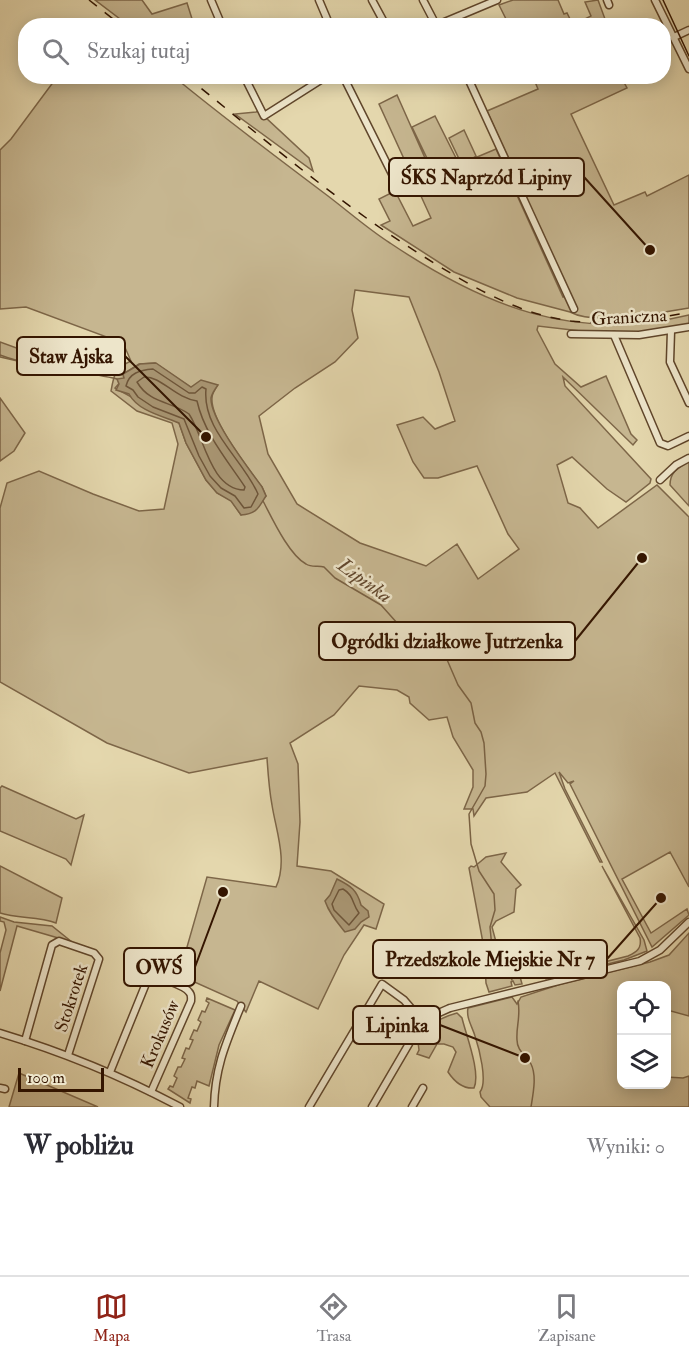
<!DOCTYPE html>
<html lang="pl">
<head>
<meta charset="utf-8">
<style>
	:root { --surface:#fff; --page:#f2f2f3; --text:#2b2b33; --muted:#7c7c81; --line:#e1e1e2; --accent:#8f2418 }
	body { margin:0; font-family:"IM FELL Double Pica",serif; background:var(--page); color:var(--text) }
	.controls { position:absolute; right:18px; bottom:18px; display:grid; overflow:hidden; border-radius:12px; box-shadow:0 3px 15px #0003 }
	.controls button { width:54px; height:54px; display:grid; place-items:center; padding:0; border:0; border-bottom:2px solid var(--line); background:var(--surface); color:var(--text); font:30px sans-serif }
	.scale { position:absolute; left:18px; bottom:15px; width:86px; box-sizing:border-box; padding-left:6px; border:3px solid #341500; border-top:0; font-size:16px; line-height:21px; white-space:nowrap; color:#341500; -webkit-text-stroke:4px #ede5ca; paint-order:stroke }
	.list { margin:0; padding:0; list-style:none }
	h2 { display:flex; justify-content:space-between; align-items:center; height:78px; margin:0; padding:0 24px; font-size:26px }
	h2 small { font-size:20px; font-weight:400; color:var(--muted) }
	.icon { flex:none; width:33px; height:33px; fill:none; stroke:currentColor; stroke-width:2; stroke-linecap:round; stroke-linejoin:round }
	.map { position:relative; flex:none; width:689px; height:1107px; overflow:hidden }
	.search { position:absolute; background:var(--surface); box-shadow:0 3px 15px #0003; left:18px; right:18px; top:18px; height:66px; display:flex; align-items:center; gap:15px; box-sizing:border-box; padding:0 21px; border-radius:24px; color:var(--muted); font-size:22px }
	.sheet { height:168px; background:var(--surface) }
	nav { display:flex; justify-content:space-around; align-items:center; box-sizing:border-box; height:84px; border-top:2px solid var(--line); background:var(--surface); font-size:16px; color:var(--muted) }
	nav a { display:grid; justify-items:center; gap:3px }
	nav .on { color:var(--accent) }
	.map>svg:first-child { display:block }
	.green { fill:#c6b690; stroke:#7d6648; stroke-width:1.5; fill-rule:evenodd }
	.water { fill:#a89572; stroke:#7a6244; stroke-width:1.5 }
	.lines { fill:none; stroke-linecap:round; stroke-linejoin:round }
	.shore { stroke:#6e5539; stroke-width:1.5 }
	.stream { stroke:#7a6244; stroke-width:1.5 }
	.minor-casing { stroke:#60462b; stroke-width:9 }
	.minor { stroke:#ede5ca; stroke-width:6 }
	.tram { stroke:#341500; stroke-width:1.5 }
	.rail { stroke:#341500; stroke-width:1.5; stroke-dasharray:10 10; stroke-linecap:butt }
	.labels { text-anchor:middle; stroke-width:5; stroke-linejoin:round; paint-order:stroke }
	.street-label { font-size:18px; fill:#341500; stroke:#ede5ca }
	.water-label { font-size:20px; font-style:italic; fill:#62482e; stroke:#ede5ca }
	.leader { fill:none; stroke:#341500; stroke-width:2 }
	.callout-dot { fill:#341500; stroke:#ede5ca; stroke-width:2 }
	.callout { fill:#ede5ca; stroke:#341500; stroke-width:2 }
	.callout-label { font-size:20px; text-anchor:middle; font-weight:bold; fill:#341500 }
</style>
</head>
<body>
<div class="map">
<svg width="689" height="1107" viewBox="0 0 689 1107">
	<rect width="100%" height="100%" fill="#e4d7ad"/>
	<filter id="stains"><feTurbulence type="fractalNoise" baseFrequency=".00333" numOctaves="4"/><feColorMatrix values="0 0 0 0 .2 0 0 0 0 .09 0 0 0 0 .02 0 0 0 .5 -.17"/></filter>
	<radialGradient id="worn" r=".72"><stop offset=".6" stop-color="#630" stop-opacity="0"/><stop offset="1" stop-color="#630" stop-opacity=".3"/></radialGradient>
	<g class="green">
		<polygon points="95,0 142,0 152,14 187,3 193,22 180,25 128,25"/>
		<polygon points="513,0 558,0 564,14 567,13 573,25 591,16 585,2 598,0 605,19 596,23 597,25 509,25 499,5"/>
		<path d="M173,76C224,118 276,157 328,196C349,212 368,229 390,243C484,306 574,343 689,315V325L632,333H598L538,326L537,330L555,364L581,387L606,376L631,434L637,440L633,445L563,377L565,386L651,479L650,483L626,502L607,489L572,457L557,465L568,503L580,508L598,528L657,485L689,517V887L670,852L622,879L651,933L687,909L689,915L652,947L570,784L574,781L568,783L559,772L565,789L602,862H600L555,773L527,792L486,798L474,816L473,809H464L473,787V770L453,737L447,717L429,720L410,703L409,697L397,690L359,686L334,715L290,743L298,764L300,822L297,866L331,871L384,904L376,929L364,925L344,955L318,1009L259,981L246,1012L237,1001L179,975L207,877L276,887C288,861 276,831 272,805C269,789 268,773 267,758L189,773L107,743L0,682V508L7,483L39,471L93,494L139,511L164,509L178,444L172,423L137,411L111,391C114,374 115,368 131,361L123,343L26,307L0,309V150L11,139L57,77ZM355,290L409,297L439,372L455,421L435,429L423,417L397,425L413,462L424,478H438L477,466L508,534L519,549L478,579L457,544L426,566L360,543L297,504L268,454L259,416L295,388L335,362L358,338L352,310ZM155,363L192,388L217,386C215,390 212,393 212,398C210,420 248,468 262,487L266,496L241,515L231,500L217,493L206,480L186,443L179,423L115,388L124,378L123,374L139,364Z"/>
		<path d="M533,77H621L627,88L571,114L614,205L645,192L647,196L689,175V308C660,313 596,326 570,312L517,298L454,272L381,225L390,221L379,199L395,191L413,226L431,218L379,104L397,95L433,176L435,175L412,127L435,116L459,164L452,168L461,163L449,138L464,130L476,156L470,160L496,149L563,297L570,295L487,111L538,89Z"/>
		<polygon points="262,110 264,116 309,158 313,171 235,114 256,112"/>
		<polygon points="0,342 85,373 57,370 0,357"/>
		<polygon points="0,398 25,433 14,451 0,461"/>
		<path d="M689,461V506L670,485C670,472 678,468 689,461Z"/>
		<polygon points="2,786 76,819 84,815 71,865 66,859 0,831 0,788"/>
		<polygon points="506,853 501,862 521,885 516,889 514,912 496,921 492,927 496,942 505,941 506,944 511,944 522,984 515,985 513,981 511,982 512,986 489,992 486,983 484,948 469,868 471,866 474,867 486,857"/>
		<path d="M0,866L62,898L56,923C38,916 18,919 0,913Z"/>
		<path d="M602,866L644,940L647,951L624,960L546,979L545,977L628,956C637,952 642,948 640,938Z"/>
		<polygon points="0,917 14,922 52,926 72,942 17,926 0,991 0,953 6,930 4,922 0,921"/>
		<path d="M689,933V1016L667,1010L666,986H622V1084H666L667,1077L683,1078L689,1076V1107H490L481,1097L480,1092C488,1082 479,1048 475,1036C472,1026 466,1018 468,1008L512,997L517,1004L521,997L561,984L650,962L669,955Z"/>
		<polygon points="207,998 235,1010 219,1045 209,1086 197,1081 195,1088 192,1087 188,1098 191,1099 190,1103 168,1089 170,1086 173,1087 177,1078 174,1076 178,1067 181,1067 185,1059 182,1058 186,1048 189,1049 193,1040 190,1039 194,1030 197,1031 201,1022 198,1020 202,1011 205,1012 209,1003 206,1001"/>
		<path d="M457,1013L462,1018C466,1035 481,1073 474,1088C463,1089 454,1081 448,1072L456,1052L453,1047L444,1044H437L429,1058L417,1054L419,1050L418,1042C427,1025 439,1018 457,1013Z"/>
		<polygon points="19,1073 98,1107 9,1107"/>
	</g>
	<g class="water">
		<path d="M156,363L191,387L201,380L218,385C215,389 212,393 211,398C210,419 249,469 262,487L266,496C258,508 257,514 241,515L231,501L217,493L206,480L186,443L179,423C162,416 138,411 129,394L116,390L119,384L117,379L124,378L123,374L140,364Z"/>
		<path d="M337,879C351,886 357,890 361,905L368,911L369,917L361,922L355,929L345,932C337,922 329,913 325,901L330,895Z"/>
	</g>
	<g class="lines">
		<g class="shore">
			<path d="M153,369L189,393H195L202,387L206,389C202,430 243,459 258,494L251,507L244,508L235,496L221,488L210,476L199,456L184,419L153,407L138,397L133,390L126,386C129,373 140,370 153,369Z"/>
			<path d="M144,377C161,376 175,398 197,401C204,433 227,460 245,487L244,490C210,489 204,436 189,414C171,401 150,404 137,382Z"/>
			<path d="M343,889C354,895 352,904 359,913L349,925L334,910L332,904L339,890Z"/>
		</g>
		<g class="stream">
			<path d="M0,355C34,368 80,370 117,379"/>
			<path d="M263,501C272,518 289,555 306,564C312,568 318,565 324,567L335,578L381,605L398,624L436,642L445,655L458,685L471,703L475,723L481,732L484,743L486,774L485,786L469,814L471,844L479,871L494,894L495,910L490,927L492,948L498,960L508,969L512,980"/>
			<path d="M518,1001C521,1016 516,1026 517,1040C517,1051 526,1055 531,1064C537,1076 533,1094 531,1107"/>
		</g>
		<g class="minor-casing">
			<g id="minor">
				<polyline points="211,0 222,26"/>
				<polyline points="319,0 330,26"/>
				<polyline points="372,0 386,26"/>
				<polyline points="423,0 436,25"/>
				<polyline points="607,0 609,5"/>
				<polyline points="655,0 689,69"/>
				<polyline points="435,26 497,0"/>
				<polyline points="674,37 689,30"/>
				<polyline points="244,76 264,116 327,76"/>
				<polyline points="343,76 395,180"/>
				<polyline points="467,76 574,309"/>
				<polyline points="671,331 670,362 689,403"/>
				<polyline points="571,334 639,335 689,327"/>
				<polyline points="614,335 660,443 668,446 689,436"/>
				<polyline points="660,480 676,465 689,458"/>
				<path d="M0,1033C63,1052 122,1076 180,1107"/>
				<polyline points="25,1041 52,945 59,941 94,953 99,959 68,1055"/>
				<path d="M110,1072L149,976C155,975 185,986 189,992C192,995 191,998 191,1001L151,1092"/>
				<polyline points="0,1088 5,1089"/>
				<path d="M214,1107C215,1067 226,1043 241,1006"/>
				<polyline points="309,1107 382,984 404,1000 423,1022"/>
				<path d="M372,1107L417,1030C426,1018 436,1014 450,1008L640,961L660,950L689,922"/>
				<polyline points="412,1107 423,1088"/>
			</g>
		</g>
		<use href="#minor" class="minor"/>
		<polyline class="tram" points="663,0 689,56"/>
		<g class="rail">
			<polyline points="89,0 122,26"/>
			<path d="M186,76C264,139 341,205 426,258C471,286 517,314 571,321C611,325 651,320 689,312"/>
		</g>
	</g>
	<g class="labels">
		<g class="street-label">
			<text transform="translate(629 317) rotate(-3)" y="6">Graniczna</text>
			<text transform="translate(71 998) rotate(-72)" y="6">Stokrotek</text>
			<text transform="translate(160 1034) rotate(-67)" y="6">Krokusów</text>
		</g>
		<g class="water-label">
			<text transform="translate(365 580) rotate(36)" y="7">Lipinka</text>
		</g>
	</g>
	<path class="leader" d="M650 250L584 177M206 437L125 356M642 558L575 641M661 898L607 959M223 892L195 967M525 1058L440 1025"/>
	<g class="callout-dot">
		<circle cx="650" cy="250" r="6"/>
		<circle cx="206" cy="437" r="6"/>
		<circle cx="642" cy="558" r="6"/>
		<circle cx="661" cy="898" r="6"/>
		<circle cx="223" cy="892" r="6"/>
		<circle cx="525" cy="1058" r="6"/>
	</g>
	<g class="callout">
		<rect x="389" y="158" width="195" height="38" rx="6"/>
		<rect x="17" y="337" width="108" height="38" rx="6"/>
		<rect x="319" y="622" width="256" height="38" rx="6"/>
		<rect x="373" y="940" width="234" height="38" rx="6"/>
		<rect x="124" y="948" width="71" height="38" rx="6"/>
		<rect x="353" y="1006" width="87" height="38" rx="6"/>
	</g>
	<g class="callout-label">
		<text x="486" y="184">ŚKS Naprzód Lipiny</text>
		<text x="71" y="363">Staw Ajska</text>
		<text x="447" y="648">Ogródki działkowe Jutrzenka</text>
		<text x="490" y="966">Przedszkole Miejskie Nr 7</text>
		<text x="159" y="974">OWŚ</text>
		<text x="397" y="1032">Lipinka</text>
	</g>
	<rect width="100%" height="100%" filter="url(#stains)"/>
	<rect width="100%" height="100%" fill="url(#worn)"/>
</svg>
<div class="controls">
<button><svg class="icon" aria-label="locate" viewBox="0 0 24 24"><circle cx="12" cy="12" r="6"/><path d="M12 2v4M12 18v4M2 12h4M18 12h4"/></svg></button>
<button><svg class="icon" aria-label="layers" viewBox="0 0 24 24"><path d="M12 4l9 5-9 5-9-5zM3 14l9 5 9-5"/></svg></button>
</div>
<div class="scale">100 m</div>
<div class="search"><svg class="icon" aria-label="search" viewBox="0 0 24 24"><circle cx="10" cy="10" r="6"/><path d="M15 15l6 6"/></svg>Szukaj tutaj</div>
</div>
<section class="sheet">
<h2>W pobliżu<small>Wyniki: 0</small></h2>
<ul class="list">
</ul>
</section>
<nav>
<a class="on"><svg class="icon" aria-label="map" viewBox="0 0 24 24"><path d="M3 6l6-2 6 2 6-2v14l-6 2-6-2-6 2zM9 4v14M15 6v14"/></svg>Mapa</a>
<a><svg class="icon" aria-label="directions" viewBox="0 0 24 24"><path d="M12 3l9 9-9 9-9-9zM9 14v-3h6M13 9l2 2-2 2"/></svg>Trasa</a>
<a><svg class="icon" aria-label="saved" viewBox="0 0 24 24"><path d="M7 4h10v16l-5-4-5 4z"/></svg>Zapisane</a>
</nav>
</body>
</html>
